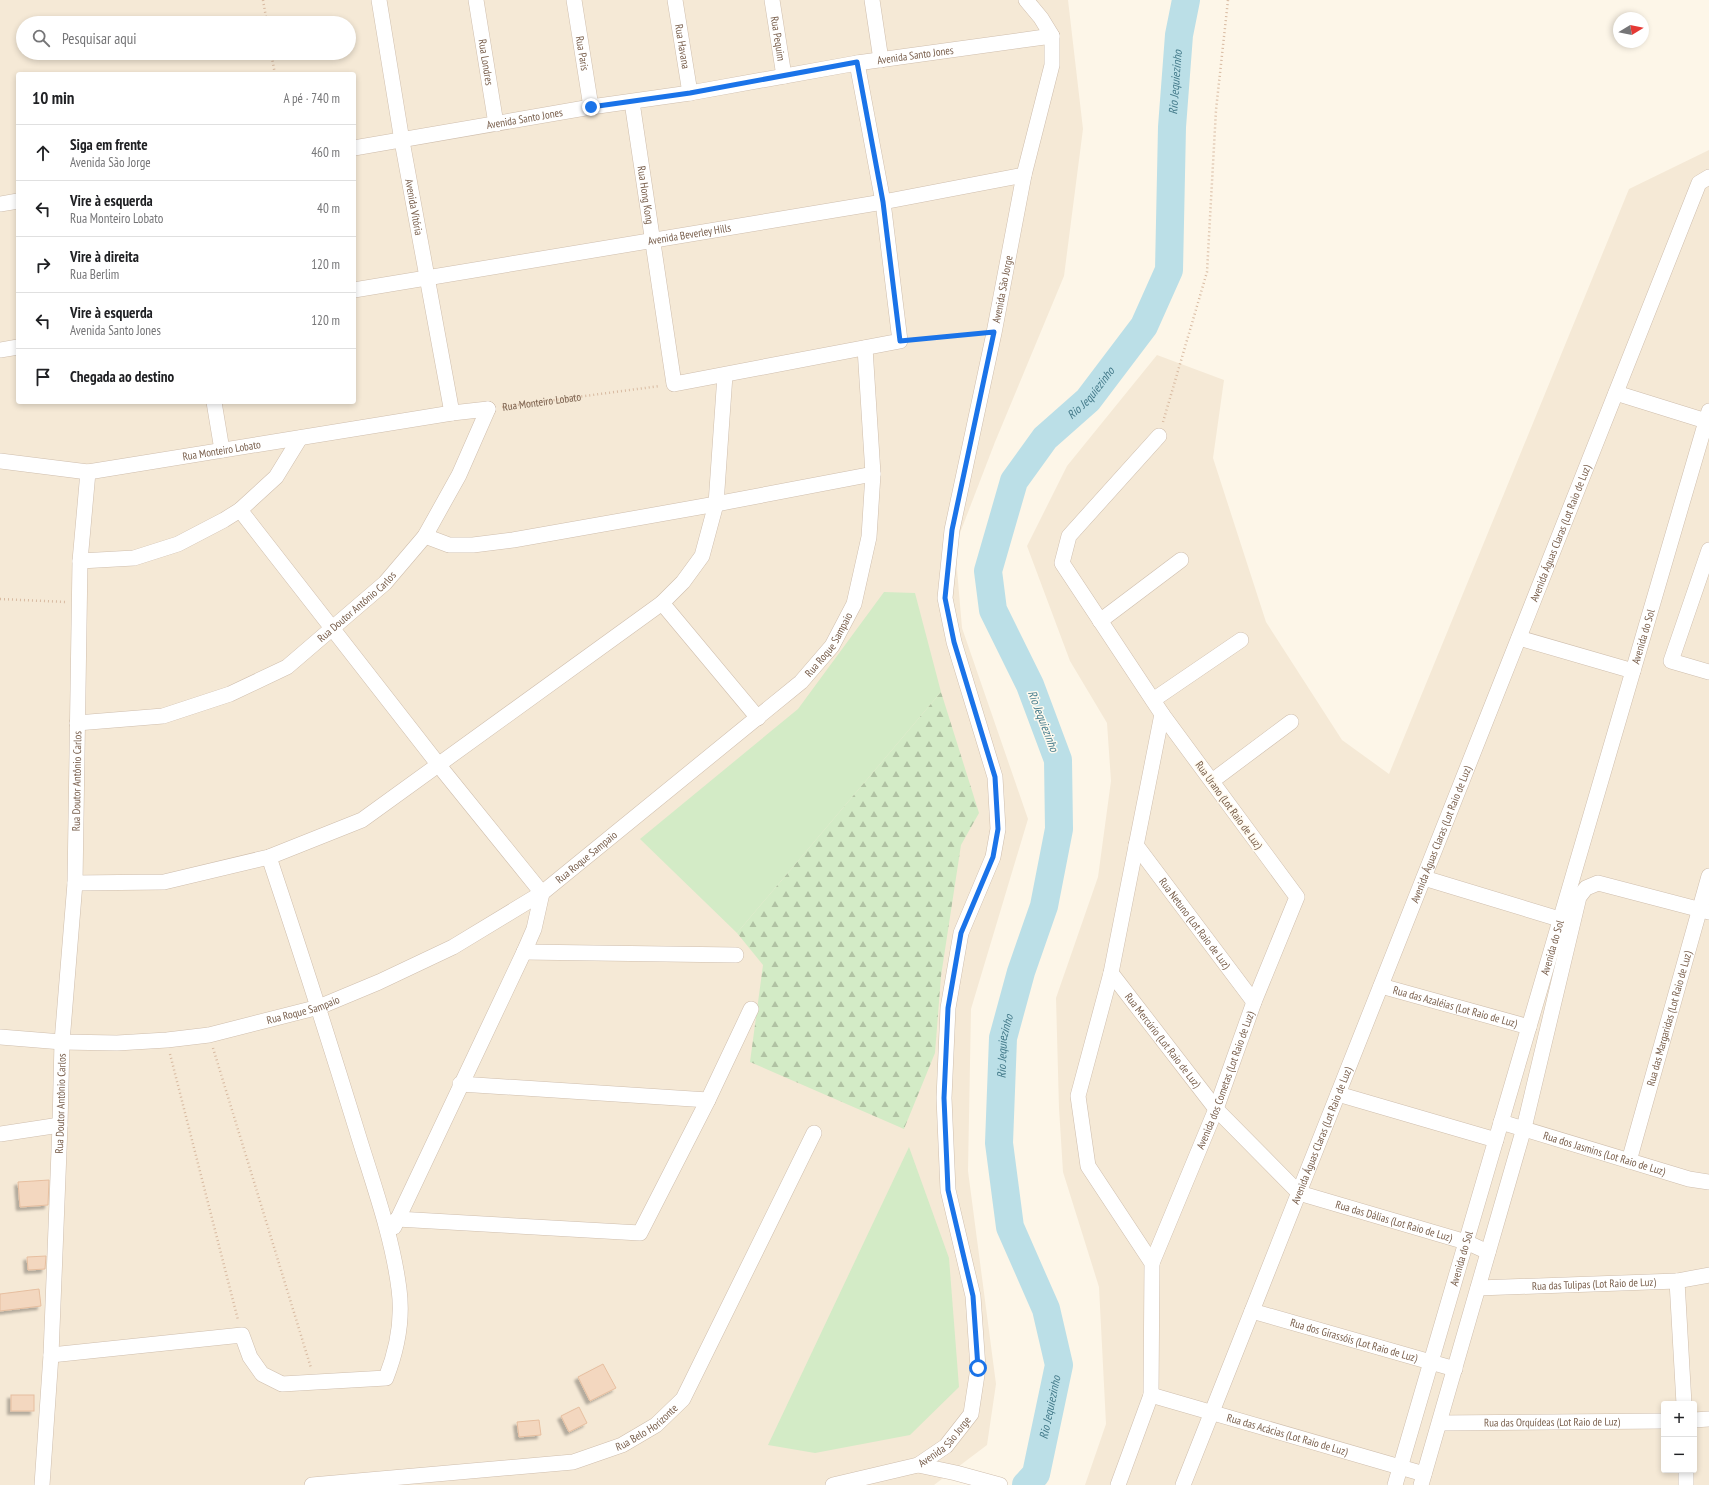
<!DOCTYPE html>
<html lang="pt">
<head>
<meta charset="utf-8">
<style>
	:root { --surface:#fff; --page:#f2f2f2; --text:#202124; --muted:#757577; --line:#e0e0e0 }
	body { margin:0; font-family:"PT Sans Narrow",sans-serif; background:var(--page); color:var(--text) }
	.controls { position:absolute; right:12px; bottom:12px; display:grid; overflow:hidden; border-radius:4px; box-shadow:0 2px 6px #0003 }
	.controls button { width:36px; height:36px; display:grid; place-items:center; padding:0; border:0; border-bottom:1px solid var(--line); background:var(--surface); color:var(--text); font:20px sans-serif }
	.compass { position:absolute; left:1613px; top:12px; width:36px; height:36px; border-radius:50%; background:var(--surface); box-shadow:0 2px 6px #0003; rotate:80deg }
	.stop { position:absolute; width:12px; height:12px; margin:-9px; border:3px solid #1a73e8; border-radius:50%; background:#fff }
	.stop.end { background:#1a73e8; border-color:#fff; box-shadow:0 1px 4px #0008 }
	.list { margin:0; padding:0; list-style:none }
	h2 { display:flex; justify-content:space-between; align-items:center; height:52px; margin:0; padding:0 16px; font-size:17px }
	h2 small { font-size:13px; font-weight:400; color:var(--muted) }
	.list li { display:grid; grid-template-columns:26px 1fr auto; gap:12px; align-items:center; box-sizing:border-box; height:56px; padding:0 16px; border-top:1px solid var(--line) }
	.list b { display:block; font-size:15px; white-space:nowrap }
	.list p { margin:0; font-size:13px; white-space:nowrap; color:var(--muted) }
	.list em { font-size:13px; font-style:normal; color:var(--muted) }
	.icon { flex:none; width:22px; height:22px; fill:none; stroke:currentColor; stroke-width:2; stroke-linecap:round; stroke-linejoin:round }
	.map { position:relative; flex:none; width:1709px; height:1485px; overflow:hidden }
	.search { position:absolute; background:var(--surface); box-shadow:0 2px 6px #0003; left:16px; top:16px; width:340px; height:44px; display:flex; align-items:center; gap:10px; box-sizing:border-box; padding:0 14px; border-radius:22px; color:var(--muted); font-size:15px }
	.panel { position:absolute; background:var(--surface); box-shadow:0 2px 6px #0003; left:16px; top:72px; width:340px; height:332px; border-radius:4px }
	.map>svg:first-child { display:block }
	.residential { fill:#f5e9d6; fill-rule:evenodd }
	.grass { fill:#d3ebc6 }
	.forest { fill:url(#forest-firs) }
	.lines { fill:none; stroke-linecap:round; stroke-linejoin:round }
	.river { stroke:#bbdfe7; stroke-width:28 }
	.building { fill:#f3d7bf; stroke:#e6be9f; filter:url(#shadow) }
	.street-casing { stroke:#cfbead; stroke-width:16 }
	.path { stroke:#d8baa1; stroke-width:2.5; stroke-dasharray:1 3; stroke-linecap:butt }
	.street { stroke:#fff; stroke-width:15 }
	.route { stroke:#1a73e8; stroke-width:5 }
	.labels { text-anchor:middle; stroke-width:3; stroke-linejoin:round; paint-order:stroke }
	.street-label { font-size:11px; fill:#785e4b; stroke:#fffaef }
	.water-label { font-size:12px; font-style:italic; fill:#447b8b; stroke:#fffaef }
</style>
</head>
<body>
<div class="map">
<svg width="1709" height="1485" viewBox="0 0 1709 1485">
	<defs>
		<pattern id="forest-firs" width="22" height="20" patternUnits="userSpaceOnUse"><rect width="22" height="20" fill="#d3ebc6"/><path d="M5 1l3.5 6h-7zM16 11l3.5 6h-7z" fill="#b0c2a3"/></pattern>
		<filter id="shadow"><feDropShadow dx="-3.5" dy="3.5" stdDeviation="1" flood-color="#0004"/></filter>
	</defs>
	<rect width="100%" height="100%" fill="#fdf6e8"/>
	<g class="residential">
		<path d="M0,0H1068L1083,129L1064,276L995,442L955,546L962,628L1028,819L971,1009L968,1171L996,1384L987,1445L934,1485H0ZM23,23H349V53H23ZM18,74H354V402H18Z"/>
		<path d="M1709,150V1485H1085L1106,1424L1099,1287L1063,1172L1059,1108L1056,998L1098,877L1111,781L1107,723L1070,661L1027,546L1067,466L1157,355L1224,380L1213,458L1266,622L1342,740L1389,774L1629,189ZM1664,1404H1694V1470H1664Z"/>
	</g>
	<g class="grass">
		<polygon points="884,592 915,593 941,692 737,933 640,839 798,709"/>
		<polygon points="909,1147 949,1258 959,1387 910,1435 815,1453 768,1445"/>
	</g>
	<polygon class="forest" points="941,692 979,813 961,845 941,976 935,1053 904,1129 750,1062 763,965 737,933"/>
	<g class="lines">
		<path class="river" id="s1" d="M1026,1485L1036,1474L1059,1365L1046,1309L1010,1227L999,1143L1003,1038L1021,972L1044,906L1059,829L1058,760L1030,685L993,610L988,571L1014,481L1045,438L1088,400L1144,326L1169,270L1172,127L1179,35L1186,0"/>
	</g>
	<g class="building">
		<polygon points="49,1180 48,1205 20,1207 18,1182"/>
		<polygon points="46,1256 45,1269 28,1270 27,1257"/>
		<polygon points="39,1289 41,1306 0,1311 0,1294"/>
		<polygon points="603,1364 616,1388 590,1401 578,1377"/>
		<rect x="11" y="1395" width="23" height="16"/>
		<polygon points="579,1407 587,1423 569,1432 561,1416"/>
		<polygon points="539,1420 541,1435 519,1437 517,1422"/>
	</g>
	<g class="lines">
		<g class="street-casing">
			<g id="street">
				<path id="s3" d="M379,0L402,141L452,413"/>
				<path id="s4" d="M476,0L496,124"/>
				<path id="s5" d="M574,0L591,107"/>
				<path id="s6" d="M675,0L690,93"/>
				<path id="s7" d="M772,0L784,76"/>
				<polyline points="872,0 881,60"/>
				<path id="s8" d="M632,102L674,384L900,341L883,202L857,63"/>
				<path id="s9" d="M354,148L591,107L690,93L857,63L1052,36"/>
				<polyline points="0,204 18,201"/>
				<path id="s10" d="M354,290L883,202L1024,175"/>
				<polyline points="0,350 18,347"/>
				<polyline points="1616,393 1706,421"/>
				<polyline points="214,402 222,450"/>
				<path id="s11" d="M0,461L88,472L452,413L488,409"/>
				<polyline points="240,510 445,773 542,893"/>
				<polyline points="425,536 449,545 473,545 513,540 716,504 873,474"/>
				<polyline points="1709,550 1671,661 1709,672"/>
				<polyline points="80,561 134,558 178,544 224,520 240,510 276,477 300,438"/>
				<polyline points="662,603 758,718"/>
				<polyline points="1100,621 1181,560"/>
				<polyline points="1519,638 1633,671"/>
				<polyline points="1153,700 1241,640"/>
				<path id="s12" d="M77,723L163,716L230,694L287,667L385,583L425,536L459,475L488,409"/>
				<polyline points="1212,781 1291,722"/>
				<path id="s13" d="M1136,845L1254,1002"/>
				<polyline points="1424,878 1569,922"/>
				<polyline points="75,883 164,882 269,857 362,820 662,603 683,582 702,556 716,504 725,375"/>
				<polyline points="524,952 736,955"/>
				<path id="s14" d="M1111,973L1216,1109L1299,1193L1466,1242L1488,1252"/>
				<path id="s15" d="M1381,986L1529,1027"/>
				<path id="s16" d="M0,1037L62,1042L117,1043L167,1040L209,1035L319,1007L379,982L453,947L542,893L801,682L832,646L854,604L869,537L873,474L865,348"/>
				<polyline points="460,1084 708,1100"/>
				<polyline points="1338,1094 1496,1140"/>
				<path id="s17" d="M1501,1122L1689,1179L1709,1182"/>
				<polyline points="0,1134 60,1125"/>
				<path id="s18" d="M1629,1161L1709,876"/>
				<polyline points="397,1219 640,1233 708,1100 751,1009"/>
				<polyline points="394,1227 524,952 534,929 542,893"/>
				<path id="s19" d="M1152,1263L1216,1109L1254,1002L1297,897L1162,714"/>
				<polyline points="1677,1281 1684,1404"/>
				<path id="s20" d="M1478,1288L1677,1281L1709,1275"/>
				<path id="s21" d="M1252,1311L1455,1369"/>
				<path d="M51,1355L242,1335L250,1357L262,1374L282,1384L386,1378C397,1350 403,1319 399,1289C392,1234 372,1181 356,1128C328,1037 299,947 269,857"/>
				<path id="s22" d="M1151,1395L1424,1474"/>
				<polyline points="1694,1420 1709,1419"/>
				<path id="s23" d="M1440,1423L1664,1421"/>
				<polyline points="918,1465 956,1473 1000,1485"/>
				<polyline points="1686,1470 1686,1485"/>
				<path id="s24" d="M42,1485L51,1355L60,1125L62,1042L75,883L80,561L88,472"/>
				<path id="s25" d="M312,1485L573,1462L622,1445L656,1425L683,1399L814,1133"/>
				<path id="s26" d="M833,1485L918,1465L946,1446L971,1414L978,1368L973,1296L948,1190L944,1098L948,1008L961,933L993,857L998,829L995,777L954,642L945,598L952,530L994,333L1024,175L1052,65V36L1041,18L1026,0"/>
				<polyline points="1118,1485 1151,1395 1152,1263 1088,1166 1078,1096 1111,973 1162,714 1062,563 1069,536 1159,436"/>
				<path id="s27" d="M1183,1485L1699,183L1709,177"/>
				<path id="s28" d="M1395,1485L1709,411"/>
				<polyline points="1421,1485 1524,1128 1579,897 1586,888 1598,883 1709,912"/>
			</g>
		</g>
		<g class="path">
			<polyline points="263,0 267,23"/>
			<polyline points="271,53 275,74"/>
			<polyline points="913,339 980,334"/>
			<path id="s2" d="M502,407L660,386"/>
			<polyline points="1163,422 1207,272 1216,110 1228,0"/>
			<polyline points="0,599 66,602"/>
			<polyline points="213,1048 311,1368"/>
			<polyline points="170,1054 238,1320"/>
		</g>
		<use href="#street" class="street"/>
	</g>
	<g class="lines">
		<polyline class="route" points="591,107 690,93 857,62 883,202 900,341 994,332 952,530 945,598 954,642 995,777 998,829 993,857 961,933 948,1008 944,1098 948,1190 973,1296 978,1368"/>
	</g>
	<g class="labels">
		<g class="street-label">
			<text dy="4" stroke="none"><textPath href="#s7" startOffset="39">Rua Pequim</textPath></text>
			<text dy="4" stroke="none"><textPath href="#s6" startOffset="47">Rua Havana</textPath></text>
			<text dy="4" stroke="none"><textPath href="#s5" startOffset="54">Rua Paris</textPath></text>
			<text dy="4" stroke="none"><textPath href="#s9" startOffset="569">Avenida Santo Jones</textPath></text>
			<text dy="4" stroke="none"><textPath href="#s4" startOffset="63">Rua Londres</textPath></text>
			<text dy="4" stroke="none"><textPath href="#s9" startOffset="173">Avenida Santo Jones</textPath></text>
			<text dy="4" stroke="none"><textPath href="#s8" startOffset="94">Rua Hong Kong</textPath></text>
			<text dy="4" stroke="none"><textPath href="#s3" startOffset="210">Avenida Vitória</textPath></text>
			<text dy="4" stroke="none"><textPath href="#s10" startOffset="340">Avenida Beverley Hills</textPath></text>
			<text dy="4" stroke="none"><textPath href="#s26" startOffset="1311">Avenida São Jorge</textPath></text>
			<text dy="4" stroke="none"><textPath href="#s2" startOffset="40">Rua Monteiro Lobato</textPath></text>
			<text dy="4" stroke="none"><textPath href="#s11" startOffset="224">Rua Monteiro Lobato</textPath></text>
			<text dy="4" stroke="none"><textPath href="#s27" startOffset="1024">Avenida Águas Claras (Lot Raio de Luz)</textPath></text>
			<text dy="4" stroke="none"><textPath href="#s12" startOffset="312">Rua Doutor Antônio Carlos</textPath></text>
			<text dy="4" stroke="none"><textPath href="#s28" startOffset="884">Avenida do Sol</textPath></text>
			<text dy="4" stroke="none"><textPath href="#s16" startOffset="955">Rua Roque Sampaio</textPath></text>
			<text dy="4" stroke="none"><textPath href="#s24" startOffset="705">Rua Doutor Antônio Carlos</textPath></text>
			<text transform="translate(1229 805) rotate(54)" y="4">Rua Urano (Lot Raio de Luz)</text>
			<text dy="4" stroke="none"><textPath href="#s27" startOffset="700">Avenida Águas Claras (Lot Raio de Luz)</textPath></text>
			<text dy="4" stroke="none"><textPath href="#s16" startOffset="631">Rua Roque Sampaio</textPath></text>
			<text dy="4" stroke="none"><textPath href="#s13" startOffset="98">Rua Netuno (Lot Raio de Luz)</textPath></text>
			<text dy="4" stroke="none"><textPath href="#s28" startOffset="560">Avenida do Sol</textPath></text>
			<text dy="4" stroke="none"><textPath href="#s15" startOffset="77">Rua das Azaléias (Lot Raio de Luz)</textPath></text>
			<text dy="4" stroke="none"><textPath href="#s16" startOffset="307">Rua Roque Sampaio</textPath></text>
			<text dy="4" stroke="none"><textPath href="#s18" startOffset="148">Rua das Margaridas (Lot Raio de Luz)</textPath></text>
			<text dy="4" stroke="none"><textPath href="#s14" startOffset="85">Rua Mercúrio (Lot Raio de Luz)</textPath></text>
			<text dy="4" stroke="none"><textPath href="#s19" startOffset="197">Avenida dos Cometas (Lot Raio de Luz)</textPath></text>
			<text dy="4" stroke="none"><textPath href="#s24" startOffset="382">Rua Doutor Antônio Carlos</textPath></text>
			<text dy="4" stroke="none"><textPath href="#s27" startOffset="376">Avenida Águas Claras (Lot Raio de Luz)</textPath></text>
			<text dy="4" stroke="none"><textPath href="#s17" startOffset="108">Rua dos Jasmins (Lot Raio de Luz)</textPath></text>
			<text dy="4" stroke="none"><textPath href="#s14" startOffset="389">Rua das Dálias (Lot Raio de Luz)</textPath></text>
			<text dy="4" stroke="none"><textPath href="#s28" startOffset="236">Avenida do Sol</textPath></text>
			<text dy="4" stroke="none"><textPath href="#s20" startOffset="116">Rua das Tulipas (Lot Raio de Luz)</textPath></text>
			<text dy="4" stroke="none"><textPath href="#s21" startOffset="106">Rua dos Girassóis (Lot Raio de Luz)</textPath></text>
			<text dy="4" stroke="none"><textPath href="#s23" startOffset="112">Rua das Orquídeas (Lot Raio de Luz)</textPath></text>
			<text dy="4" stroke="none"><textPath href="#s25" startOffset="344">Rua Belo Horizonte</textPath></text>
			<text dy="4" stroke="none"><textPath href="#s22" startOffset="142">Rua das Acácias (Lot Raio de Luz)</textPath></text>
			<text dy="4" stroke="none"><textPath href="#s26" startOffset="123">Avenida São Jorge</textPath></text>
		</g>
		<g class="water-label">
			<text dy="4" stroke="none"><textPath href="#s1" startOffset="1498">Rio Jequiezinho</textPath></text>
			<text dy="4" stroke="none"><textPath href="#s1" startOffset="1163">Rio Jequiezinho</textPath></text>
			<text transform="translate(1043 721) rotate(69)" y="4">Rio Jequiezinho</text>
			<text dy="4" stroke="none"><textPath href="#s1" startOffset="455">Rio Jequiezinho</textPath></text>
			<text dy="4" stroke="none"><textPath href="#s1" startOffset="83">Rio Jequiezinho</textPath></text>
		</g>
	</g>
</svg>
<div class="controls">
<button>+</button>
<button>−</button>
</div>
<svg class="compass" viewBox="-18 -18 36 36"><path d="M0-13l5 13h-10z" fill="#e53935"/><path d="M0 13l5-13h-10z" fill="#757577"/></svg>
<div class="stop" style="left:978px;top:1368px"></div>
<div class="stop end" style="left:591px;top:107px"></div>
<div class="search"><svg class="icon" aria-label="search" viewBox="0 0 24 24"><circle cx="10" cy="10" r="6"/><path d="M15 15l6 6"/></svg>Pesquisar aqui</div>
<section class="panel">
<h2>10 min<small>A pé · 740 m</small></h2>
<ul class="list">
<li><svg class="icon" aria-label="ahead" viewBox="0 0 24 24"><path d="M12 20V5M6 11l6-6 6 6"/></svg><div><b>Siga em frente</b><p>Avenida São Jorge</p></div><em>460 m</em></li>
<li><svg class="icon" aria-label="left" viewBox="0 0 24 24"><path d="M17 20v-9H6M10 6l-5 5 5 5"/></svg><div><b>Vire à esquerda</b><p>Rua Monteiro Lobato</p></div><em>40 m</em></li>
<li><svg class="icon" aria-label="right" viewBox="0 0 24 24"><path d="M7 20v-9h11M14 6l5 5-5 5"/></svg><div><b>Vire à direita</b><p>Rua Berlim</p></div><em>120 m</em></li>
<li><svg class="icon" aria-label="left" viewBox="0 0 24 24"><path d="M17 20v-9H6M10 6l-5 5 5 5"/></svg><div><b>Vire à esquerda</b><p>Avenida Santo Jones</p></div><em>120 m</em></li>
<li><svg class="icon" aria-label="arrive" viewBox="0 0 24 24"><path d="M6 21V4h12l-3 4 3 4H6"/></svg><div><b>Chegada ao destino</b></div></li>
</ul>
</section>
</div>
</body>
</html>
